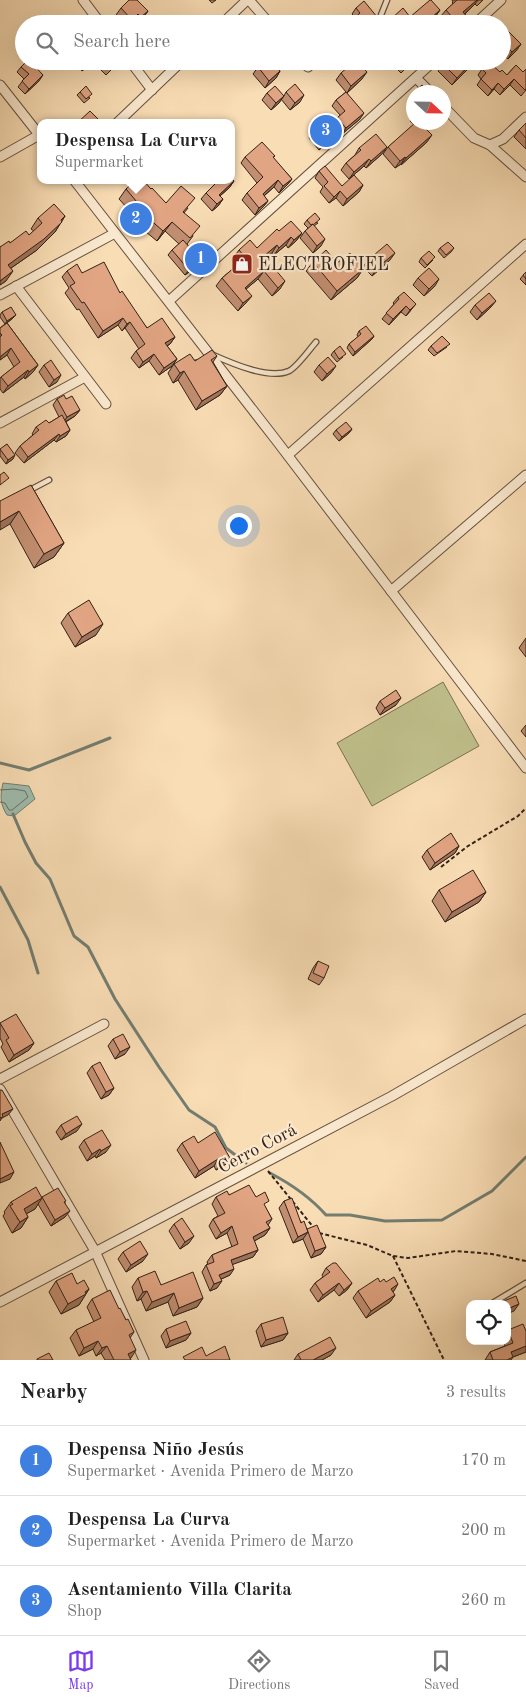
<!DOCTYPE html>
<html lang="en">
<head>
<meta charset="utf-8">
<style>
	:root { --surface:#fff; --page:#f6f6f6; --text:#222; --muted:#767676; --line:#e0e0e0; --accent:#7c3aed }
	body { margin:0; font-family:"Old Standard TT",serif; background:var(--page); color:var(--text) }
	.controls { position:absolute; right:15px; bottom:15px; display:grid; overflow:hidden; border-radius:10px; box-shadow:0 5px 20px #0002 }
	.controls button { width:45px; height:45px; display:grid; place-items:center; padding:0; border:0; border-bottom:1px solid var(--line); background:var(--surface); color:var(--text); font:25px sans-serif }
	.compass { position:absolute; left:406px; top:85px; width:45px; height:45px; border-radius:50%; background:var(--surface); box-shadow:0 5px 20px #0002; rotate:112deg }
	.you { position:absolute; left:238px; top:525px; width:18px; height:18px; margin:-12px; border:4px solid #fff; border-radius:50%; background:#1a73e8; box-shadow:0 0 0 8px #1a73e833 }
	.badge { display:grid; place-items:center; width:32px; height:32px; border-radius:50%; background:var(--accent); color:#fff; font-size:16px; font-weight:700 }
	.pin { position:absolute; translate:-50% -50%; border:2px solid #fff; box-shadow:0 1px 5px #0006 }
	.popup { position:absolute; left:37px; top:119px; width:198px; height:65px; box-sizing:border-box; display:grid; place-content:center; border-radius:10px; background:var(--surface); filter:drop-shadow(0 1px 4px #0005); font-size:16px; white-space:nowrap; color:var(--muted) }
	.popup b { font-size:19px; color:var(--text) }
	.popup::after { content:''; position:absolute; left:50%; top:100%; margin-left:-10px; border:10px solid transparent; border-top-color:var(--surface) }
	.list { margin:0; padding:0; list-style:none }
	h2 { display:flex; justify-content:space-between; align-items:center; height:65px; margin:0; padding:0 20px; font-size:21px }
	h2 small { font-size:16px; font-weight:400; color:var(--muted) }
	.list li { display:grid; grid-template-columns:32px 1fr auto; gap:15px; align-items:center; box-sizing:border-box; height:70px; padding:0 20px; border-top:1px solid var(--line) }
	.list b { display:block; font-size:19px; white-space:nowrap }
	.list p { margin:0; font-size:16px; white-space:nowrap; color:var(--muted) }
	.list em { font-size:16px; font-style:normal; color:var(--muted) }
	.icon { flex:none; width:28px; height:28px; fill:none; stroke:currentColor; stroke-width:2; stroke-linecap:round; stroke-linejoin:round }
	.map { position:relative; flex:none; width:526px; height:1360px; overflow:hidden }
	.search { position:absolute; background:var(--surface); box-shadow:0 5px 20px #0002; left:15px; right:15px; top:15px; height:55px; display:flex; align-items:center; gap:12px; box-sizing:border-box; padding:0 18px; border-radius:28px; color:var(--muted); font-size:19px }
	.sheet { height:275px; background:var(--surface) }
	nav { display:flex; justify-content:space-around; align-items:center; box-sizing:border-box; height:70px; border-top:1px solid var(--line); background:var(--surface); font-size:14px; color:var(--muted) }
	nav a { display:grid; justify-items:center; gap:2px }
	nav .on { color:var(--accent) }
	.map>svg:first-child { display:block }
	.garden { fill:#c0c08c; stroke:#797152 }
	.water { fill:#9ebcad; stroke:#737e71 }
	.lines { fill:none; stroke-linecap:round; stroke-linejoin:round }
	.shore { stroke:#686f62; stroke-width:1 }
	.stream { stroke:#737e71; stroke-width:3 }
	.lane-casing { stroke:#64513f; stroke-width:7 }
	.street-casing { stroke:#64513f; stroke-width:11 }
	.path { stroke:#322218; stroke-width:2; stroke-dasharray:4 2.5; stroke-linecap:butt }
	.lane { stroke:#fbe9cf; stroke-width:4.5 }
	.street { stroke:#fbe9cf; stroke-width:9 }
	.wall { fill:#c28e71; stroke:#322218 }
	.shaded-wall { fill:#9e745c; stroke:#322218 }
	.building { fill:#e2a583; stroke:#322218 }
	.labels { text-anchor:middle; stroke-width:4.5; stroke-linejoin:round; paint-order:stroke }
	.poi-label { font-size:18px; fill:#322218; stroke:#fbe9cf; text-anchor:start }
	.street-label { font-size:18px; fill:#322218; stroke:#fbe9cf }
</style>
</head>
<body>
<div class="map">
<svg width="526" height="1360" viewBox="0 0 526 1360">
	<rect width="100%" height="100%" fill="#f9ddb5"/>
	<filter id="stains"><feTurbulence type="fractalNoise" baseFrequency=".004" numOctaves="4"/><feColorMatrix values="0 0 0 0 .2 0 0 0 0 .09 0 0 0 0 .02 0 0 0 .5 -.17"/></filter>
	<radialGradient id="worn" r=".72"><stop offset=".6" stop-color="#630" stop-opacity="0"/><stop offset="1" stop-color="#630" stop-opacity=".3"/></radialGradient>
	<polygon class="garden" points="443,682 479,746 372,806 337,743"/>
	<path class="water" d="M3,783L29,786L35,799L14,816L7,815C0,804 0,796 3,783Z"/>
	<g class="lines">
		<polyline class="shore" points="0,790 14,789 25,791 28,797 12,810 9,810 5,803 0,802"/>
		<g class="stream">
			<polyline points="0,763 29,770 110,738"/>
			<polyline points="13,814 25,842 36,863 50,879 74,936 88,947 115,999 159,1067 189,1110 215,1127 226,1148 246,1163"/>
			<polyline points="0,887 28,940 38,973"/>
			<path d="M270,1173C291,1184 310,1197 326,1215H350L385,1221L442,1220L492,1191L526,1157"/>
		</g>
		<g class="lane-casing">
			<g id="lane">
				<polyline points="381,15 387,0"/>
				<path d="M213,355C231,363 269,380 289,371C297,367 309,350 316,342"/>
				<polyline points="30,490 49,480"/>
				<polyline points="491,1304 526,1283"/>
			</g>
		</g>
		<g class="street-casing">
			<g id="street">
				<polyline points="83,0 101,24"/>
				<polyline points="249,0 270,24"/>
				<polyline points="222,24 247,0"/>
				<polyline points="475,24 501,0"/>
				<polyline points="130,61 152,90"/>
				<polyline points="303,61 308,67"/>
				<polyline points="416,78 430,92"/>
				<polyline points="0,85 41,137"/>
				<polyline points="444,107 474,138 490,145 526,177"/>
				<polyline points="117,123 182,61"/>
				<polyline points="490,145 503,139 526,117"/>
				<polyline points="0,157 39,135"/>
				<polyline points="74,180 276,440 526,768"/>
				<polyline points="16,286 106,404"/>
				<polyline points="0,295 115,233"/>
				<polyline points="169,301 434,61"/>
				<polyline points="0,423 85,377"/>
				<polyline points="288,455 526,244"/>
				<polyline points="391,591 526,475"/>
				<polyline points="0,1079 104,1024"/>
				<polyline points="0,1089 95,1251 144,1360"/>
				<polyline points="0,1302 392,1096 526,1019"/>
			</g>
		</g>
		<g class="path">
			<polyline points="441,867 468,846 518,816 526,808"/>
			<polyline points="268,1171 314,1228"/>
			<polyline points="319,1233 367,1245 393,1256 408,1258 456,1251 492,1254 526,1261"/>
			<polyline points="393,1256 444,1360"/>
		</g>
		<use href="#lane" class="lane"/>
		<use href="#street" class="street"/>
	</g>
	<g class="wall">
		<polygon points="209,0 216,0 212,3"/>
		<polygon points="452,0 483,0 477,6 475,4 465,14 467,17 462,24 448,24 441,16 446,10 453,4 452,3 453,2"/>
		<polygon points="121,8 148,11 143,18 137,24 134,20 130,24 124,24 116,15"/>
		<polygon points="356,8 381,24 355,17 352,14"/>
		<polygon points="440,10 435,17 431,21 434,24 387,24 391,19 410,17"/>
		<polygon points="502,34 521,44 516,51 508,59 502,54"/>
		<polygon points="62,61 70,61 66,65"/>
		<polygon points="74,61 120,61 106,75 93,62 82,71"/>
		<polygon points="394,61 413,61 401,73 392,64"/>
		<polygon points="443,64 470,67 452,85 438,71"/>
		<polygon points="516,65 526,90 521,96 510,85 500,95 494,89 488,96 477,85 481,79 478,75 482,69 500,72 507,75"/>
		<polygon points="21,67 39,81 25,94 18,87 24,79 17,72"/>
		<polygon points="258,67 280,71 276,78 265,88 253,74"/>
		<polygon points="341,73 362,79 347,93 360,119 342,134 333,124 340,115 332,106 336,100 346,92 336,80"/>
		<polygon points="80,92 90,98 84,103 77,95"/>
		<polygon points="286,92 300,102 290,110 281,99 279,103 271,110 262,100 267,93 284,96"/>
		<polygon points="414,92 414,106 408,100"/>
		<polygon points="414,116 414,122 434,122 426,129 427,142 401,165 401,164 395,168 383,154 388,147 414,125 410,121"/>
		<polygon points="526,123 526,149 514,137 519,130"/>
		<polygon points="314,131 332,136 327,143 319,150 309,138"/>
		<polygon points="359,148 382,154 366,168 364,166 349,179 341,170 346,163 355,155"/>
		<polygon points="275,156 273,158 292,179 287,185 279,193 274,187 264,196 268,201 263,207 255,215 242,200 247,193 257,183 241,163 245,157"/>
		<polygon points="319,171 342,186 363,185 359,192 343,206 336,198 329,203 320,192 323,187 315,178"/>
		<polygon points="234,181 229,188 220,196 223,199 218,206 212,211 201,199 206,193"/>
		<polygon points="126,189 151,189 166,203 188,208 184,213 193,236 187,244 197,266 185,275 168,255 172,250 179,244 165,231 157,241 140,227 136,230 124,217 129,210 119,199"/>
		<polygon points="65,216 55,232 37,250 11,268 6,281 0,285 0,247 29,235 34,231 31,229 38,218"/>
		<polygon points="307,220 318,223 314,226 321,246 313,253 300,238 305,231 308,228 304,224"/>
		<polygon points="279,231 302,233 296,241 288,248 286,245 274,255 272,253 266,258 280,289 272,296 258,279 246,289 246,303 238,311 216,286 222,278 235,267 238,263 233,258 239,250 257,248"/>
		<polygon points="440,248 454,248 451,252 444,258 438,251"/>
		<polygon points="421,258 433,260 425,268 419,262"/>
		<polygon points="368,260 390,260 372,276 363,267"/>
		<polygon points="313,262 337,263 363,269 357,278 331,300 306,271"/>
		<polygon points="67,271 82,273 120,293 147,328 175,337 170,344 167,346 177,359 172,366 159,375 149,361 139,368 131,358 136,351 139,349 125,328 122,331 118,325 98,338 79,309 77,310 65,293 69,288 62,277"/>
		<polygon points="526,272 526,285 520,279"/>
		<polygon points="418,278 435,286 424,296 413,285"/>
		<polygon points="398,297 411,310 406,316 401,312 389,325 382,319 394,304 393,303"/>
		<polygon points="475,305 491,307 477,320 470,312"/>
		<polygon points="2,312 16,315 13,318 7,323 38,365 33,372 25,379 24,377 3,393 0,389 0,378 14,367 7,355 0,360 0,328 5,324 0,317 0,315"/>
		<polygon points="359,331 374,336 372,339 353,356 347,348 349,344 358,337 357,335"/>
		<polygon points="431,346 447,347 434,356 428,350"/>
		<polygon points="334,351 343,357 337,362 331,355"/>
		<polygon points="217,356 213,362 227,386 220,395 196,410 178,380 173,383 168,373 174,364"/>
		<polygon points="44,365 57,382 49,387 39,372"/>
		<polygon points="319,365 331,373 322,381 314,372"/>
		<polygon points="57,399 66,399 80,410 75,416 66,422 70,430 66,436 56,442 54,440 24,463 15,453 20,446 33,435 32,434 36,427 49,423 59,417 53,405"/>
		<polygon points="352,429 349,433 339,441 333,434 336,430"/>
		<polygon points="7,444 13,459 6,464 0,456 0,450"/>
		<polygon points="31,485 64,543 54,557 34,568 10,524"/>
		<polygon points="68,613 96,635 75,647 61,623"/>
		<polygon points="526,638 526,657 519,648"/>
		<polygon points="380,701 396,705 380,715 376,708"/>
		<polygon points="526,725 526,737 521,731"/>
		<polygon points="459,846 455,853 430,870 422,857 427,850"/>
		<polygon points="439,890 486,892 479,902 445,922 432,901"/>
		<polygon points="318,961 324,978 319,985 308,979 313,968"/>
		<polygon points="0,1023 34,1043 29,1050 9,1062 1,1047 3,1044 0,1038"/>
		<polygon points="113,1039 125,1054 115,1059 108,1046"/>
		<polygon points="92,1066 114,1088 109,1095 101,1099 87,1073"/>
		<polygon points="61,1125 77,1131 61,1140 56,1132"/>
		<polygon points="84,1140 106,1152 96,1158 95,1156 87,1161 79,1147"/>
		<polygon points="182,1143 198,1143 226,1164 216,1170 214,1166 195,1178 177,1150"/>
		<polygon points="229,1195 256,1197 265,1207 272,1219 268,1225 270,1228 265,1235 254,1241 258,1250 253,1257 232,1264 230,1275 221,1279 217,1288 210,1291 202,1272 206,1265 208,1265 207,1262 212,1255 232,1247 227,1233 216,1239 209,1226 213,1219 218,1216 212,1204 216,1197"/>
		<polygon points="42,1197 65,1202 65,1217 51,1226 38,1204 35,1209 26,1214 28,1217 21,1228 12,1233 3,1216 5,1213 4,1212 11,1202"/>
		<polygon points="284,1201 307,1229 326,1247 321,1254 311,1258 303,1239 293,1243 279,1208"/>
		<polygon points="174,1224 189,1243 180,1249 169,1231"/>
		<polygon points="123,1252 143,1261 126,1272 118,1259"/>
		<polygon points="326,1268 352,1283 347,1290 339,1296 334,1290 318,1302 310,1290 315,1283 323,1277 322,1275"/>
		<polygon points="138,1278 161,1285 203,1298 197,1307 173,1316 168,1302 146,1311 141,1299 137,1301 132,1287"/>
		<polygon points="56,1281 77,1284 89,1289 79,1305 61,1314 49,1292"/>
		<polygon points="380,1282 394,1291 392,1292 395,1295 390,1302 366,1318 353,1298 358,1291"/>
		<polygon points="92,1299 119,1309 134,1332 130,1338 130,1359 131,1360 105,1360 101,1353 96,1356 93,1349 79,1356 70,1338 76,1330 94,1322 87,1307"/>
		<polygon points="261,1324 288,1333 283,1340 261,1347 256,1331"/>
		<polygon points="166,1329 191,1333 186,1340 166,1348 161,1336"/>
		<polygon points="508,1330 526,1331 526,1352 513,1357 511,1360 485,1360 490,1352 505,1346 503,1341 507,1341"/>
		<polygon points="298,1354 331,1355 322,1360 294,1360"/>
	</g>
	<g class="shaded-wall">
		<polygon points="477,0 478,0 475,4 459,19 463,12"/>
		<polygon points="440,10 435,17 427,24 430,19"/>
		<polygon points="148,11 143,18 137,24 141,17"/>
		<polygon points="138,14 134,20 129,24 132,20"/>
		<polygon points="521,44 516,51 508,59 512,52"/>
		<polygon points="90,61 93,61 82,71 88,62"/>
		<polygon points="474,61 470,67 452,85 457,78"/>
		<polygon points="280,71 276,78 265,88 269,81"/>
		<polygon points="367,72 362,79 347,93 351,86"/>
		<polygon points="43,75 39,81 25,94 29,89"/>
		<polygon points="514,79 510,85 500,95 504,89"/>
		<polygon points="498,83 494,89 488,96 492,90"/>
		<polygon points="304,95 300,102 290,110 295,103"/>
		<polygon points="284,96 279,103 271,110 276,103"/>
		<polygon points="364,113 360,119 342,134 346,128"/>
		<polygon points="431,122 434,122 420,134 425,128"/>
		<polygon points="432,135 427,142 401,165 406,158"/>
		<polygon points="332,136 327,143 319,150 324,143"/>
		<polygon points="387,147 382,154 366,168 371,161"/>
		<polygon points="405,157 401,164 395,168 400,161"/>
		<polygon points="369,159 364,166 349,179 354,172"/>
		<polygon points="292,179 287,185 279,193 283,186"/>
		<polygon points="278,180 274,187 258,201 263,194"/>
		<polygon points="234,181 229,188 214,201 219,195"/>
		<polygon points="363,185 359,192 343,206 347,199"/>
		<polygon points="340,191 336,198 329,203 334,197"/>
		<polygon points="223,199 218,206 212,211 217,204"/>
		<polygon points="268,201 263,207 255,215 259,208"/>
		<polygon points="65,216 55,232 37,250 1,275 8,265"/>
		<polygon points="147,217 140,227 136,230 143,220"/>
		<polygon points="172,222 165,231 157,241 163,231"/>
		<polygon points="302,233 296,241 288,248 294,240"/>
		<polygon points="291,237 286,245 274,255 279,248"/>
		<polygon points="325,239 321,246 313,253 317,246"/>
		<polygon points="277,245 272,253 259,264 264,256"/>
		<polygon points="395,253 390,260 372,276 376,269"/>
		<polygon points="201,260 197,266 185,275 189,270"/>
		<polygon points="363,269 357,278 331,300 337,291"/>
		<polygon points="13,271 6,281 0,285 0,281"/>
		<polygon points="264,271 258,279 239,295 245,288"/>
		<polygon points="439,279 435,286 424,296 429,289"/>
		<polygon points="285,281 280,289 272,296 278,288"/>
		<polygon points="252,296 246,303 238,311 243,303"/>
		<polygon points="496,301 491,307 477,320 482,313"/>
		<polygon points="416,304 406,316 410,310"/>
		<polygon points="406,306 401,312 389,325 393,319"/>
		<polygon points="16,315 13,318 5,324 7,321"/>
		<polygon points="123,318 118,325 98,338 103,331"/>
		<polygon points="130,322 125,328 122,331 127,324"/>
		<polygon points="374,336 372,339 353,356 355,352"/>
		<polygon points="175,337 170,344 160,350 165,343"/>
		<polygon points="11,348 7,355 0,360 0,357"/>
		<polygon points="154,354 149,361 139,368 143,362"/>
		<polygon points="177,359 172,366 159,375 164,368"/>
		<polygon points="38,365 33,372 25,379 29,372"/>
		<polygon points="336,366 331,373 322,381 327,374"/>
		<polygon points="28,370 24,377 3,393 8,386"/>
		<polygon points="184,371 178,380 173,383 180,373"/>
		<polygon points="61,375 57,382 49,387 54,380"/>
		<polygon points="227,386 220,395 196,410 202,401"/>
		<polygon points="80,410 75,416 63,423 67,417"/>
		<polygon points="352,429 349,433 339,441 342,437"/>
		<polygon points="70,430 66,436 56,442 60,436"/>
		<polygon points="59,434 54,440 24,463 28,457"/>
		<polygon points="15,455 13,459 6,464 8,460"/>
		<polygon points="19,511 10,524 0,530 0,522"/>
		<polygon points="64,543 54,557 34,568 44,554"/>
		<polygon points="103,624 96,635 75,647 82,637"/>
		<polygon points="401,698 396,705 380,715 385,708"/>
		<polygon points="459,846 455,853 430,870 435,863"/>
		<polygon points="486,892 479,902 445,922 452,912"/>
		<polygon points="34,1043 29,1050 9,1062 14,1055"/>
		<polygon points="130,1047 125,1054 115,1059 120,1052"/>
		<polygon points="114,1088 109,1095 101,1099 106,1092"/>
		<polygon points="13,1109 8,1115 2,1118 0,1121 0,1116 2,1114"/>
		<polygon points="82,1124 77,1131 61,1140 66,1134"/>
		<polygon points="111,1145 106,1152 96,1158 101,1151"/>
		<polygon points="100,1149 95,1156 87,1161 92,1154"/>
		<polygon points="230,1158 226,1164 216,1170 221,1164"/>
		<polygon points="218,1159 214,1166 195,1178 199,1171"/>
		<polygon points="14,1172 10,1179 0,1183 0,1179"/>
		<polygon points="42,1198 35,1209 17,1219 24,1209"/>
		<polygon points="70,1211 65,1217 51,1226 55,1220"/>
		<polygon points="28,1217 21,1228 12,1233 20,1222"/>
		<polygon points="232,1226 227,1233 216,1239 221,1233"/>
		<polygon points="270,1228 265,1235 249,1244 253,1237"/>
		<polygon points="308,1232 303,1239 293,1243 298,1237"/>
		<polygon points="194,1236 189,1243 180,1249 185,1242"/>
		<polygon points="326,1247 321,1254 311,1258 315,1251"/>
		<polygon points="258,1250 253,1257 226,1267 231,1260"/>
		<polygon points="148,1254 143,1261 126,1272 131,1265"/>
		<polygon points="234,1269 230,1275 215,1282 219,1275"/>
		<polygon points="222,1281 217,1288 210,1291 214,1284"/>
		<polygon points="339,1283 334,1290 318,1302 323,1295"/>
		<polygon points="352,1283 347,1290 339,1296 344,1290"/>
		<polygon points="398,1284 394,1291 386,1296 391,1289"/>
		<polygon points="89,1289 79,1305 61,1314 68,1304"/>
		<polygon points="147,1291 141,1299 137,1301 143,1292"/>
		<polygon points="174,1293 168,1302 146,1311 152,1302"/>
		<polygon points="395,1295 390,1302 366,1318 371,1311"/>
		<polygon points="203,1298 197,1307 173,1316 179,1308"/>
		<polygon points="519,1304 514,1311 507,1314 507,1309"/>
		<polygon points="191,1333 186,1340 166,1348 170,1341"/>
		<polygon points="288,1333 283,1340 261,1347 266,1340"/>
		<polygon points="98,1341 93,1349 79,1356 84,1348"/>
		<polygon points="107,1346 101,1353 96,1356 102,1348"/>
		<polygon points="526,1346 526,1352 505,1360 511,1352"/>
		<polygon points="336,1348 331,1355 322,1360 313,1360"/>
		<polygon points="136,1350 131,1358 127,1360 128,1354"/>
	</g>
	<g class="building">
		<polygon points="129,0 137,0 148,11 141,17 138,14 132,20 121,8"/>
		<polygon points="430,0 431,0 440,10 430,19 434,24 395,24 391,19 403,8 410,17"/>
		<polygon points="457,0 477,0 463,12 467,17 459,24 458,24 446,10"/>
		<polygon points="364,1 382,23 381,24 348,24 360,13 356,8"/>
		<polygon points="507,30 521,44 512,52 502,42 502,34"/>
		<polygon points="27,61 30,61 43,75 29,89 22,81 29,74 21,67"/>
		<polygon points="107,61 118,61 113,67"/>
		<polygon points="264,61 272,61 280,71 269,81 258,67"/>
		<polygon points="355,61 357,61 367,72 351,86 341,73"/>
		<polygon points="401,61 411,61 406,67"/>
		<polygon points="445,61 457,62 473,61 457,78 443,64"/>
		<polygon points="489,62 500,72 502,70 507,75 516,65 523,72 526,69 526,89 525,90 514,79 504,89 498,83 492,90 481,79 486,73 482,69"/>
		<polygon points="295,84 304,95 295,103 286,92"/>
		<polygon points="422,85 428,92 414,92 414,94 413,93"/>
		<polygon points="86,86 92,94 86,99 80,92"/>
		<polygon points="275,86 284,96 276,103 267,93"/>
		<polygon points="346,92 364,113 346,128 337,118 345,111 336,100"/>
		<polygon points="90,111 98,119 93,123 77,123"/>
		<polygon points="416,122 431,122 425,128 432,135 406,158 405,157 400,161 388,147"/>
		<polygon points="526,123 526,138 519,130"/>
		<polygon points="322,124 332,136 324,143 314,131"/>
		<polygon points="376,134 387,147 371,161 369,159 354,172 346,163 361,150 359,148"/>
		<polygon points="262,142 275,156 273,157 292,179 283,186 278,180 263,194 268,201 259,208 247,193 263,177 245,157"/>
		<polygon points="325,166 342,186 354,175 363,185 347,199 340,191 334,197 324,186 328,182 319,171"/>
		<polygon points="231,178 234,181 219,195 223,199 217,204 206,193 219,180 231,180"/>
		<polygon points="136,180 143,180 151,189 152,188 166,203 181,186 195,198 183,212 200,226 190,238 172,222 163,231 147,217 143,220 131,207 137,202 126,189"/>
		<polygon points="54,204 65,216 61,220 62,222 44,239 8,265 13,271 0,281 0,247 9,241 10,243 26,231 29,235 42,223 38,218"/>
		<polygon points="315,213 320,219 313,225 313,224 311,225 307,220"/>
		<polygon points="291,221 302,233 294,240 291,237 279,248 277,245 264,256 285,281 278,288 264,271 245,288 252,296 243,303 222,278 242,261 240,259 244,256 239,250 250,240 257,248 277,229 279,231"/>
		<polygon points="313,224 325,239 317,246 305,231"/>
		<polygon points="183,240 201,260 189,270 172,250"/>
		<polygon points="448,242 454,248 446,255 440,248"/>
		<polygon points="387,244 395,253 376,269 368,260"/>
		<polygon points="326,250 337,263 350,253 363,269 337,291 313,262"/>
		<polygon points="429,251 435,257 427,265 421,258"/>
		<polygon points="104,262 120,293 122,291 147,328 162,318 175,337 165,343 177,359 164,368 154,354 143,362 136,351 145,344 130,322 127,324 123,318 103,331 84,302 82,303 70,286 75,283 67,271 77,264 82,273"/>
		<polygon points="429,268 439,279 429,289 418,278"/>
		<polygon points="526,272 526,279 523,275"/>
		<polygon points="404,292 416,304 410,310 406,306 393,319 386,313 399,299 398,297"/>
		<polygon points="489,293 496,301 482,313 475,305"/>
		<polygon points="11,307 16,315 7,321 2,312"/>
		<polygon points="7,323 38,365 29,372 28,370 8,386 1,377 20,362 11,348 0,357 0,337 2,335 0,333 0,328"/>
		<polygon points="366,326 374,336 355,352 349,344 361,334 359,331"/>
		<polygon points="442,336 450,344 437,353 431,346"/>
		<polygon points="340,346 346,354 339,359 334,351"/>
		<polygon points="212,350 217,356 211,360 227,386 202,401 184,371 180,373 174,364 190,354 195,361"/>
		<polygon points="328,357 336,366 327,374 319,365"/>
		<polygon points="51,360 61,375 54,380 44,365"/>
		<polygon points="64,395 66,399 72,396 80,410 67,417 57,399"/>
		<polygon points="62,415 70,430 60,436 59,434 28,457 20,446 39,430 36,427 46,420 49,423"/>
		<polygon points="346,422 352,429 342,437 336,430"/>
		<polygon points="7,444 15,455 8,460 0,449"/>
		<polygon points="4,472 9,478 0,485 0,475"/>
		<polygon points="31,485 64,543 44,554 19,511 0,522 0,501"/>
		<polygon points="89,600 103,624 82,637 68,613"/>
		<polygon points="396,690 401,698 385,708 380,701"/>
		<polygon points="451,833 459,846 435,863 427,850"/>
		<polygon points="473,870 486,892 452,912 439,890"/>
		<polygon points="318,961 329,966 324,978 313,973"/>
		<polygon points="16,1014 34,1043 14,1055 6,1040 9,1038 0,1023"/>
		<polygon points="123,1034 130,1047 120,1052 113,1039"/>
		<polygon points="100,1062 114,1088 106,1092 92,1066"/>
		<polygon points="0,1090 2,1090 13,1109 2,1114 3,1117 0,1118"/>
		<polygon points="77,1116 82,1124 66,1134 61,1125"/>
		<polygon points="102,1130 111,1145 101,1151 100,1149 92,1154 84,1140"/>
		<polygon points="215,1132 230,1158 221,1164 218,1159 199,1171 182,1143 194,1136 198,1143"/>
		<polygon points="0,1142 14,1172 0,1179"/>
		<polygon points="249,1185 256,1197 265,1192 269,1201 264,1204 272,1219 266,1222 270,1228 253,1237 258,1250 231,1260 234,1269 219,1275 222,1281 214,1284 206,1265 214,1262 212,1255 238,1244 232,1226 221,1233 213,1219 225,1213 216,1197 227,1191 229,1195"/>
		<polygon points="36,1187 42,1198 24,1209 28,1217 20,1222 10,1206 13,1204 11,1202"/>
		<polygon points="58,1188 66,1201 64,1202 70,1211 55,1220 42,1197"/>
		<polygon points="292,1198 301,1223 304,1221 308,1232 298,1237 284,1201"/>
		<polygon points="182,1218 194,1236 185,1242 174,1224"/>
		<polygon points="317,1225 326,1247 315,1251 307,1229"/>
		<polygon points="140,1241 148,1254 131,1265 123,1252"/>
		<polygon points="333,1263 336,1263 352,1283 344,1290 339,1283 323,1295 315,1283 330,1272 326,1268"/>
		<polygon points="155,1271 161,1285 193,1272 203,1298 179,1308 174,1293 152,1302 147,1291 143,1292 138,1278"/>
		<polygon points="72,1273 77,1284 84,1280 89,1289 85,1292 86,1294 68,1304 56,1281"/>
		<polygon points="394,1277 398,1284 391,1289 395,1295 371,1311 358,1291 378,1278 380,1282 384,1279 386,1282"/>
		<polygon points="110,1290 119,1309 120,1308 126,1320 128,1319 134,1332 129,1335 136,1350 128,1354 131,1360 114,1360 107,1346 102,1348 98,1341 84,1348 76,1330 101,1318 92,1299"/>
		<polygon points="516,1296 519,1304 507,1309 507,1304 499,1304 499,1303"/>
		<polygon points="283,1317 288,1333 266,1340 261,1324"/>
		<polygon points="186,1321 191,1333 170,1341 166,1329"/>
		<polygon points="523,1324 526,1331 526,1346 511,1352 513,1357 507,1360 493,1360 490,1352 513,1343 508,1330"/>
		<polygon points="330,1337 336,1348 313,1360 301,1360 298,1354"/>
		<polygon points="225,1346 230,1360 185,1360 183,1357 202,1347 206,1356"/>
		<polygon points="49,1353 53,1360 37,1360 37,1359"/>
	</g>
	<defs>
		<g id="shop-square" transform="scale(1.125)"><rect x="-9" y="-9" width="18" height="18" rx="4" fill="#8f2418" stroke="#fbe9cf"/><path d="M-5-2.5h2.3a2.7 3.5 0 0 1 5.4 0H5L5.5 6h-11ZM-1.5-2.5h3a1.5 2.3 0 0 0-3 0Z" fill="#fff"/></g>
	</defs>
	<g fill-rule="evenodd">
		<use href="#shop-square" x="242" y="264"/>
	</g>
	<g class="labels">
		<g class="poi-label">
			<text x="258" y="270">ELECTROFIEL</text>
		</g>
		<g class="street-label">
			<text transform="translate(257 1148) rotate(-28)" y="6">Cerro Corá</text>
		</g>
	</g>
	<rect width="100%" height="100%" filter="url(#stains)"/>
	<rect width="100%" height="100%" fill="url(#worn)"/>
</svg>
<div class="controls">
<button><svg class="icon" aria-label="locate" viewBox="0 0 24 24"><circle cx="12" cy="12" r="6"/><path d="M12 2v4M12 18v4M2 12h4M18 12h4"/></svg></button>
</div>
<svg class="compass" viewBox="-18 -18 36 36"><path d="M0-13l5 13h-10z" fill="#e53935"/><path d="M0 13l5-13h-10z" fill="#767676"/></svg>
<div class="you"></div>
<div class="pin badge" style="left:201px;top:259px;background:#3f7fe0">1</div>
<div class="pin badge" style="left:136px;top:219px;background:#3f7fe0">2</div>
<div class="popup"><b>Despensa La Curva</b>Supermarket</div>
<div class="pin badge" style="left:326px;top:131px;background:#3f7fe0">3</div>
<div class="search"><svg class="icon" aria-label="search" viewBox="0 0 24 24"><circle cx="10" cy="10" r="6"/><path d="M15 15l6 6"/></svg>Search here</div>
</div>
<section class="sheet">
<h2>Nearby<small>3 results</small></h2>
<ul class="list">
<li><span class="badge" style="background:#3f7fe0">1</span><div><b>Despensa Niño Jesús</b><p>Supermarket · Avenida Primero de Marzo</p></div><em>170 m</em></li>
<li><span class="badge" style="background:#3f7fe0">2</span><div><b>Despensa La Curva</b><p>Supermarket · Avenida Primero de Marzo</p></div><em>200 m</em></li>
<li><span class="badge" style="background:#3f7fe0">3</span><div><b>Asentamiento Villa Clarita</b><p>Shop</p></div><em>260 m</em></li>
</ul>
</section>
<nav>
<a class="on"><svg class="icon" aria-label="map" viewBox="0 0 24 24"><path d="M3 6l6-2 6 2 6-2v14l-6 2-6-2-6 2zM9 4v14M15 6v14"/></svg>Map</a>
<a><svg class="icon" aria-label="directions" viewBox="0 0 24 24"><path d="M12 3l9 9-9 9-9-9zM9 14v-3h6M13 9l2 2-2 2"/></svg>Directions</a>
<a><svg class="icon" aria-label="saved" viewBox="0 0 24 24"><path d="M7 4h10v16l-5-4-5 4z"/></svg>Saved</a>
</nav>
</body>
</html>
